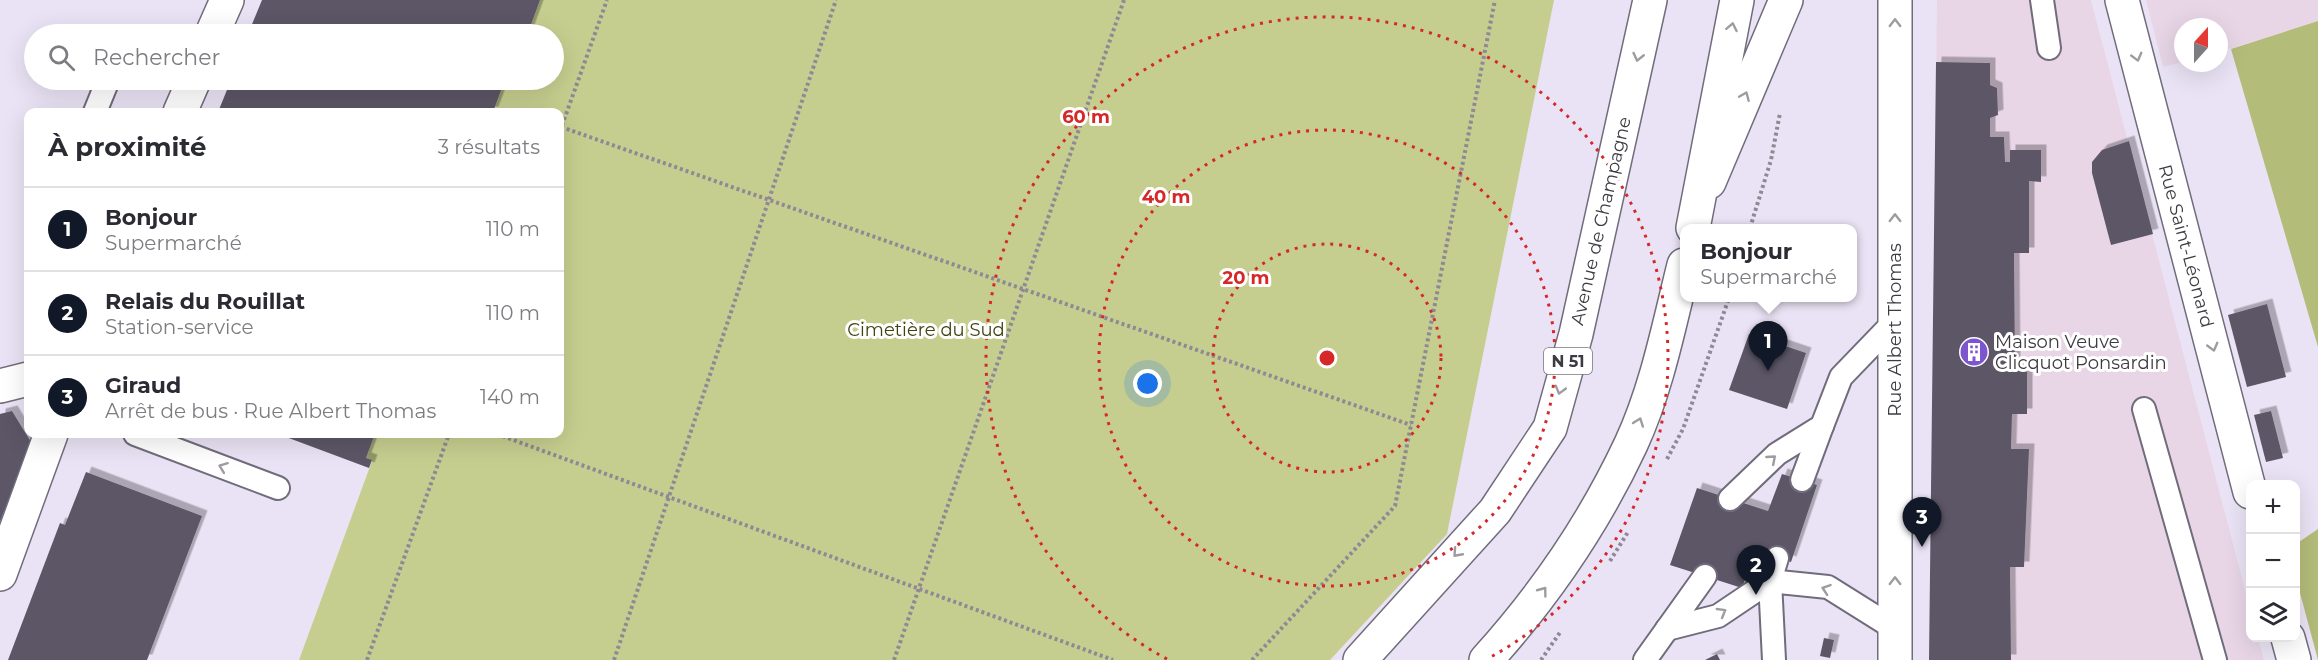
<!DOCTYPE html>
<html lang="fr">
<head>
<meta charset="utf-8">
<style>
	:root { --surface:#fff; --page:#f2f2f3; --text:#2b2b33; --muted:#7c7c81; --line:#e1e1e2; --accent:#111827 }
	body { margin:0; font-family:Montserrat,sans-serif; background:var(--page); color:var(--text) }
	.controls { position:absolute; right:18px; bottom:18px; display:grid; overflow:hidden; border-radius:12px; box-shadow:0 6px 24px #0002 }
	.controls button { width:54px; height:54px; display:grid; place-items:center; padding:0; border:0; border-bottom:2px solid var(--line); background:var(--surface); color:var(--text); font:30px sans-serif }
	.compass { position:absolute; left:2174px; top:18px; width:54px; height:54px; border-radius:50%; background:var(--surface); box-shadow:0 6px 24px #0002; rotate:21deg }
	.you { position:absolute; left:1148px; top:384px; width:21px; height:21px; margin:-15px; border:4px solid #fff; border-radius:50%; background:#1a73e8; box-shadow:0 0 0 9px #1a73e833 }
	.badge { display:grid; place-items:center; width:39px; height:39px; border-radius:50%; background:var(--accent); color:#fff; font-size:20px; font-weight:700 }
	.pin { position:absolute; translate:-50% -50px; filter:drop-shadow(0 2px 3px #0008) }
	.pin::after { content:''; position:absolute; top:32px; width:21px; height:18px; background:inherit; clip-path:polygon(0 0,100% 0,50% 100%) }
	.popup { position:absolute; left:1680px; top:224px; width:177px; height:78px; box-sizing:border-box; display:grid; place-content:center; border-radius:12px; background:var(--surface); filter:drop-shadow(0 2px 4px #0005); font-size:20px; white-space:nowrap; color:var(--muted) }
	.popup b { font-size:22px; color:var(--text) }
	.popup::after { content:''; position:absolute; left:50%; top:100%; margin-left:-12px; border:12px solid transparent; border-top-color:var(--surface) }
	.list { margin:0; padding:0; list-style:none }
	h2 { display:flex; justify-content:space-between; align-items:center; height:78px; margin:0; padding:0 24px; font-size:26px }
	h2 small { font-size:20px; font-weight:400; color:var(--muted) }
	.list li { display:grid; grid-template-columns:39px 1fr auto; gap:18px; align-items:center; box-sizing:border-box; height:84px; padding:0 24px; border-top:2px solid var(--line) }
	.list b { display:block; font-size:22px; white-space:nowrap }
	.list p { margin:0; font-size:20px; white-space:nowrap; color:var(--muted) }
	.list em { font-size:20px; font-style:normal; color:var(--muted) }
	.icon { flex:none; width:33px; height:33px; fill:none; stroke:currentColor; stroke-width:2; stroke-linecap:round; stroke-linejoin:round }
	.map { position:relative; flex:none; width:2318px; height:660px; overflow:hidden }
	.search { position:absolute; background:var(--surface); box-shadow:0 6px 24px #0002; left:24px; top:24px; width:540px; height:66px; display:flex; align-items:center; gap:15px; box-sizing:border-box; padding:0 21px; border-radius:33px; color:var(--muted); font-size:22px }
	.panel { position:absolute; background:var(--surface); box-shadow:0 6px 24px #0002; left:24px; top:108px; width:540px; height:330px; border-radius:12px }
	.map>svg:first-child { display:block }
	.industrial { fill:#e8d6e7 }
	.green { fill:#c6ce8f }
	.forest { fill:#b4bc7a }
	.building { fill:#5c5766; filter:url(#shadow) }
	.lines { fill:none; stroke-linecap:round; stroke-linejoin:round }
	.service-casing { stroke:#716c7b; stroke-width:26 }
	.minor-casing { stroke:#716c7b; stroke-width:36 }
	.tertiary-casing { stroke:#716c7b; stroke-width:36 }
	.primary-casing { stroke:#716c7b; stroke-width:36 }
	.path { stroke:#8e8995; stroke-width:4; stroke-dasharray:3 3; stroke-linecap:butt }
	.service { stroke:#fff; stroke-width:22 }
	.minor { stroke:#fff; stroke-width:33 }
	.tertiary { stroke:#fff; stroke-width:33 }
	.primary { stroke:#fff; stroke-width:33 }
	.oneway { stroke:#9e9ca0 }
	.ring { fill:none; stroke:#d62828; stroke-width:3; stroke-dasharray:3 6 }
	.labels { text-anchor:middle; stroke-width:6; stroke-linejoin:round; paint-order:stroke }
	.shield { fill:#fff; stroke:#77757a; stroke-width:1.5 }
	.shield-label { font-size:16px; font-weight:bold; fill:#3d3a41 }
	.street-label { font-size:18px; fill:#3d3a41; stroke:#fff }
	.park-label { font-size:18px; fill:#404412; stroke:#fff }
	.poi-label { font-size:18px; fill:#3d3a41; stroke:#fff; text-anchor:start }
	.centre { fill:#d62828; stroke:#fff; stroke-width:3 }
	.ring-label { font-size:18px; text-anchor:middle; font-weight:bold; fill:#d62828; stroke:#fff; stroke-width:6; stroke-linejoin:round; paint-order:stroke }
</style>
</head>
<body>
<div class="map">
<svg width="2318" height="660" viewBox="0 0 2318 660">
	<defs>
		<filter id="shadow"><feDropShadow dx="5.5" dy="-5.5" stdDeviation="0" flood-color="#0004"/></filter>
	</defs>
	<rect width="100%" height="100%" fill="#eae3f5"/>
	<g class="industrial">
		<polygon points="1937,0 2091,0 2250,609 2250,638 2258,638 2264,660 1930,660"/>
		<polygon points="2146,0 2318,0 2318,21 2219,52 2219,27 2183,27 2183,62 2163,67"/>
	</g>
	<polygon class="green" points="540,0 1554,0 1447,534 1330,660 299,660 372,461 366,458 375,434 560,434 560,112 493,112 505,80 554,80 554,34 521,34 523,31 528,33"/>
	<g class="forest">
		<polygon points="2318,21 2318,347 2231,49"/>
		<polygon points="2318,529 2318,660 2296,578 2296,544"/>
	</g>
	<g class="building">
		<polygon points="262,0 540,0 528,33 523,32 522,34 248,34"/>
		<polygon points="1936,62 1990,63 1990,85 1997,88 1998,115 1990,118 1990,137 2004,137 2005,162 2010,162 2010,150 2041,150 2041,182 2029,181 2029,253 2014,253 2015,369 2027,369 2027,414 2012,414 2011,449 2029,449 2024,567 2010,567 2011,660 1929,660"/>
		<polygon points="231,80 505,80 493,112 218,112"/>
		<polygon points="2129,141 2153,234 2111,245 2092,173 2092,162 2102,150"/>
		<polygon points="2267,304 2286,377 2247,387 2228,315"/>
		<polygon points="1749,334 1806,353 1787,409 1729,390"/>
		<polygon points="12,411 31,442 0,522 0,414"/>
		<polygon points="2271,411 2283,458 2266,462 2254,415"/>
		<polygon points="278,434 375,434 366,458 372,460 369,468"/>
		<polygon points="86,472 202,516 147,660 8,660 60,523 65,525"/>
		<polygon points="1782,474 1817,485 1791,562 1755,550 1742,588 1670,565 1697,488 1768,511"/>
		<polygon points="1824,638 1834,640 1830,658 1820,656"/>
		<polygon points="1717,654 1720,660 1705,660"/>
	</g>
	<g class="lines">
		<g class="service-casing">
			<g id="service">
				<polyline points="2042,0 2049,48"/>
				<polyline points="95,112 108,80"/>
				<polyline points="2144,409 2215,660"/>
				<polyline points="135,434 278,488"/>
				<polyline points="1802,480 1822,426"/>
				<polyline points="1730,499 1777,454 1822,426 1841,377 1895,321"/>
				<polyline points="1667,629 1718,616 1770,581 1777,558"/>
				<polyline points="1645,660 1705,576"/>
				<polyline points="1774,660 1770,581 1828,587 1895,629"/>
			</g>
		</g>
		<g class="minor-casing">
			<g id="minor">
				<polyline points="2122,0 2250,492"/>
				<polyline points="212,34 227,0"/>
				<polyline points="180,112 194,80"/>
				<polyline points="1709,182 1786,0"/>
				<polyline points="0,386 28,379"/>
				<polyline points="0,574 51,434"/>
				<polyline points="2288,638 2294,660"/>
			</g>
		</g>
		<g class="tertiary-casing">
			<polyline id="tertiary" points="1895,660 1895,0"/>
		</g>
		<g class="primary-casing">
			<g id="primary">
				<polyline points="1693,228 1737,0"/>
				<polyline points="1360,660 1495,511 1550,428 1576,334 1650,0"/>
				<path d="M1486,660C1544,596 1594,523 1631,444C1657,388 1669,325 1684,265"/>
			</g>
		</g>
		<g class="path">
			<polyline points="561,127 1411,425"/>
			<polyline points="560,131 607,0"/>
			<polyline points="1750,228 1771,160 1780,113"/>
			<polyline points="497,434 1113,660"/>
			<polyline points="1667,459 1683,429 1729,298"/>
			<polyline points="1610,561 1628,532"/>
			<polyline points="367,660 449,434"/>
			<polyline points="614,660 836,0"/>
			<polyline points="894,660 1124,0"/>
			<polyline points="1252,660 1395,506 1495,0"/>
			<polyline points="1541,660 1561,631"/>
		</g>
		<use href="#service" class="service"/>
		<use href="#minor" class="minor"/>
		<use href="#tertiary" class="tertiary"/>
		<use href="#primary" class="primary"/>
	</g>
	<defs><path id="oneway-chevron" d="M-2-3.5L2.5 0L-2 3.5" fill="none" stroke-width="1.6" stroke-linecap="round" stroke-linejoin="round" transform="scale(1.5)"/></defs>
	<g class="oneway">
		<use href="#oneway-chevron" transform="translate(1895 23) rotate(-90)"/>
		<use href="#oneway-chevron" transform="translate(1732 27) rotate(-79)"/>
		<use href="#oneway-chevron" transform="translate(1638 57) rotate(103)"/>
		<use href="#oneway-chevron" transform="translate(2137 57) rotate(75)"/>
		<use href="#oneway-chevron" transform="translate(1745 96) rotate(-67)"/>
		<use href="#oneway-chevron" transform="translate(1895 218) rotate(-90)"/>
		<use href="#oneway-chevron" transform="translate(2213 347) rotate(75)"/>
		<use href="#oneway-chevron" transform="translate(1560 390) rotate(106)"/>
		<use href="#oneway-chevron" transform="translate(1639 422) rotate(-70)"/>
		<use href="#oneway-chevron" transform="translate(1772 459) rotate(-41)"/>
		<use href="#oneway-chevron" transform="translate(223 467) rotate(-159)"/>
		<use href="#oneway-chevron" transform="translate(1457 553) rotate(132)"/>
		<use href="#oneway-chevron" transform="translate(1895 581) rotate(-90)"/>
		<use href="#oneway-chevron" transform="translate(1826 589) rotate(-161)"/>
		<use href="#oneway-chevron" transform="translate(1543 591) rotate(-53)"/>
		<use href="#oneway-chevron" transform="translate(1722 612) rotate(-30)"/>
	</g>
	<g class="ring">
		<circle cx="1327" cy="358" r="114"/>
		<circle cx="1327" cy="358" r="228"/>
		<path d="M1167 659A341 341 0 1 1 1487 659"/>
	</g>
	<defs>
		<g id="building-disc" transform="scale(1.5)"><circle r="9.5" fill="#7d56cf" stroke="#fff"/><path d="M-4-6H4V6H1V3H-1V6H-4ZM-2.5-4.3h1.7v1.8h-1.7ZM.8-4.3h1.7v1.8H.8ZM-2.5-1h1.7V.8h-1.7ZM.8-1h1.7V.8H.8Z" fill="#fff"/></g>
	</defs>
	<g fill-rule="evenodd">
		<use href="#building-disc" x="1974" y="352"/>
	</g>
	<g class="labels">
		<rect class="shield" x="1544" y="348" width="48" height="26" rx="4.5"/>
		<g class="shield-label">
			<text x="1568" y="367">N 51</text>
		</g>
		<g class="street-label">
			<text transform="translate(1601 221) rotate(-77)" y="6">Avenue de Champagne</text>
			<text transform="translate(2186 246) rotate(75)" y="6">Rue Saint-Léonard</text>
			<text transform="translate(1895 330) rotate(-90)" y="6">Rue Albert Thomas</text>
		</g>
		<g class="park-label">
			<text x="926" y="336">Cimetière du Sud</text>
		</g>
		<g class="poi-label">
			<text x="1995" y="348">Maison Veuve<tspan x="1995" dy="21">Clicquot Ponsardin</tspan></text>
		</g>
	</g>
	<circle cx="1327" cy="358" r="9" class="centre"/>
	<g class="ring-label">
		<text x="1086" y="123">60 m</text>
		<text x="1166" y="203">40 m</text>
		<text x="1246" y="284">20 m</text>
	</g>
</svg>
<div class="controls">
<button>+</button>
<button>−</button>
<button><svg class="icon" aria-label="layers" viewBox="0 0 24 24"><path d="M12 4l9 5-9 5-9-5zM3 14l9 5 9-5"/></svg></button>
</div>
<svg class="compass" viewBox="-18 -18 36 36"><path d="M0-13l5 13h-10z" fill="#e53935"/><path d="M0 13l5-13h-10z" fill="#7c7c81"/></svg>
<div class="you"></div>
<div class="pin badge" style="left:1768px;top:371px">1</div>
<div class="popup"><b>Bonjour</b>Supermarché</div>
<div class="pin badge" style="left:1756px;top:595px">2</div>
<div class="pin badge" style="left:1922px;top:547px">3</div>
<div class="search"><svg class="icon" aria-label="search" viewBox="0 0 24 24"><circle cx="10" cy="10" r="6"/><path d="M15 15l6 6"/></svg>Rechercher</div>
<section class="panel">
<h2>À proximité<small>3 résultats</small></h2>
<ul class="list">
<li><span class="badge">1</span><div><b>Bonjour</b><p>Supermarché</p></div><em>110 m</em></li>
<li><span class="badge">2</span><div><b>Relais du Rouillat</b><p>Station-service</p></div><em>110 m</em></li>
<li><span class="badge">3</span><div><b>Giraud</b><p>Arrêt de bus · Rue Albert Thomas</p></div><em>140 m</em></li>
</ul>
</section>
</div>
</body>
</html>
